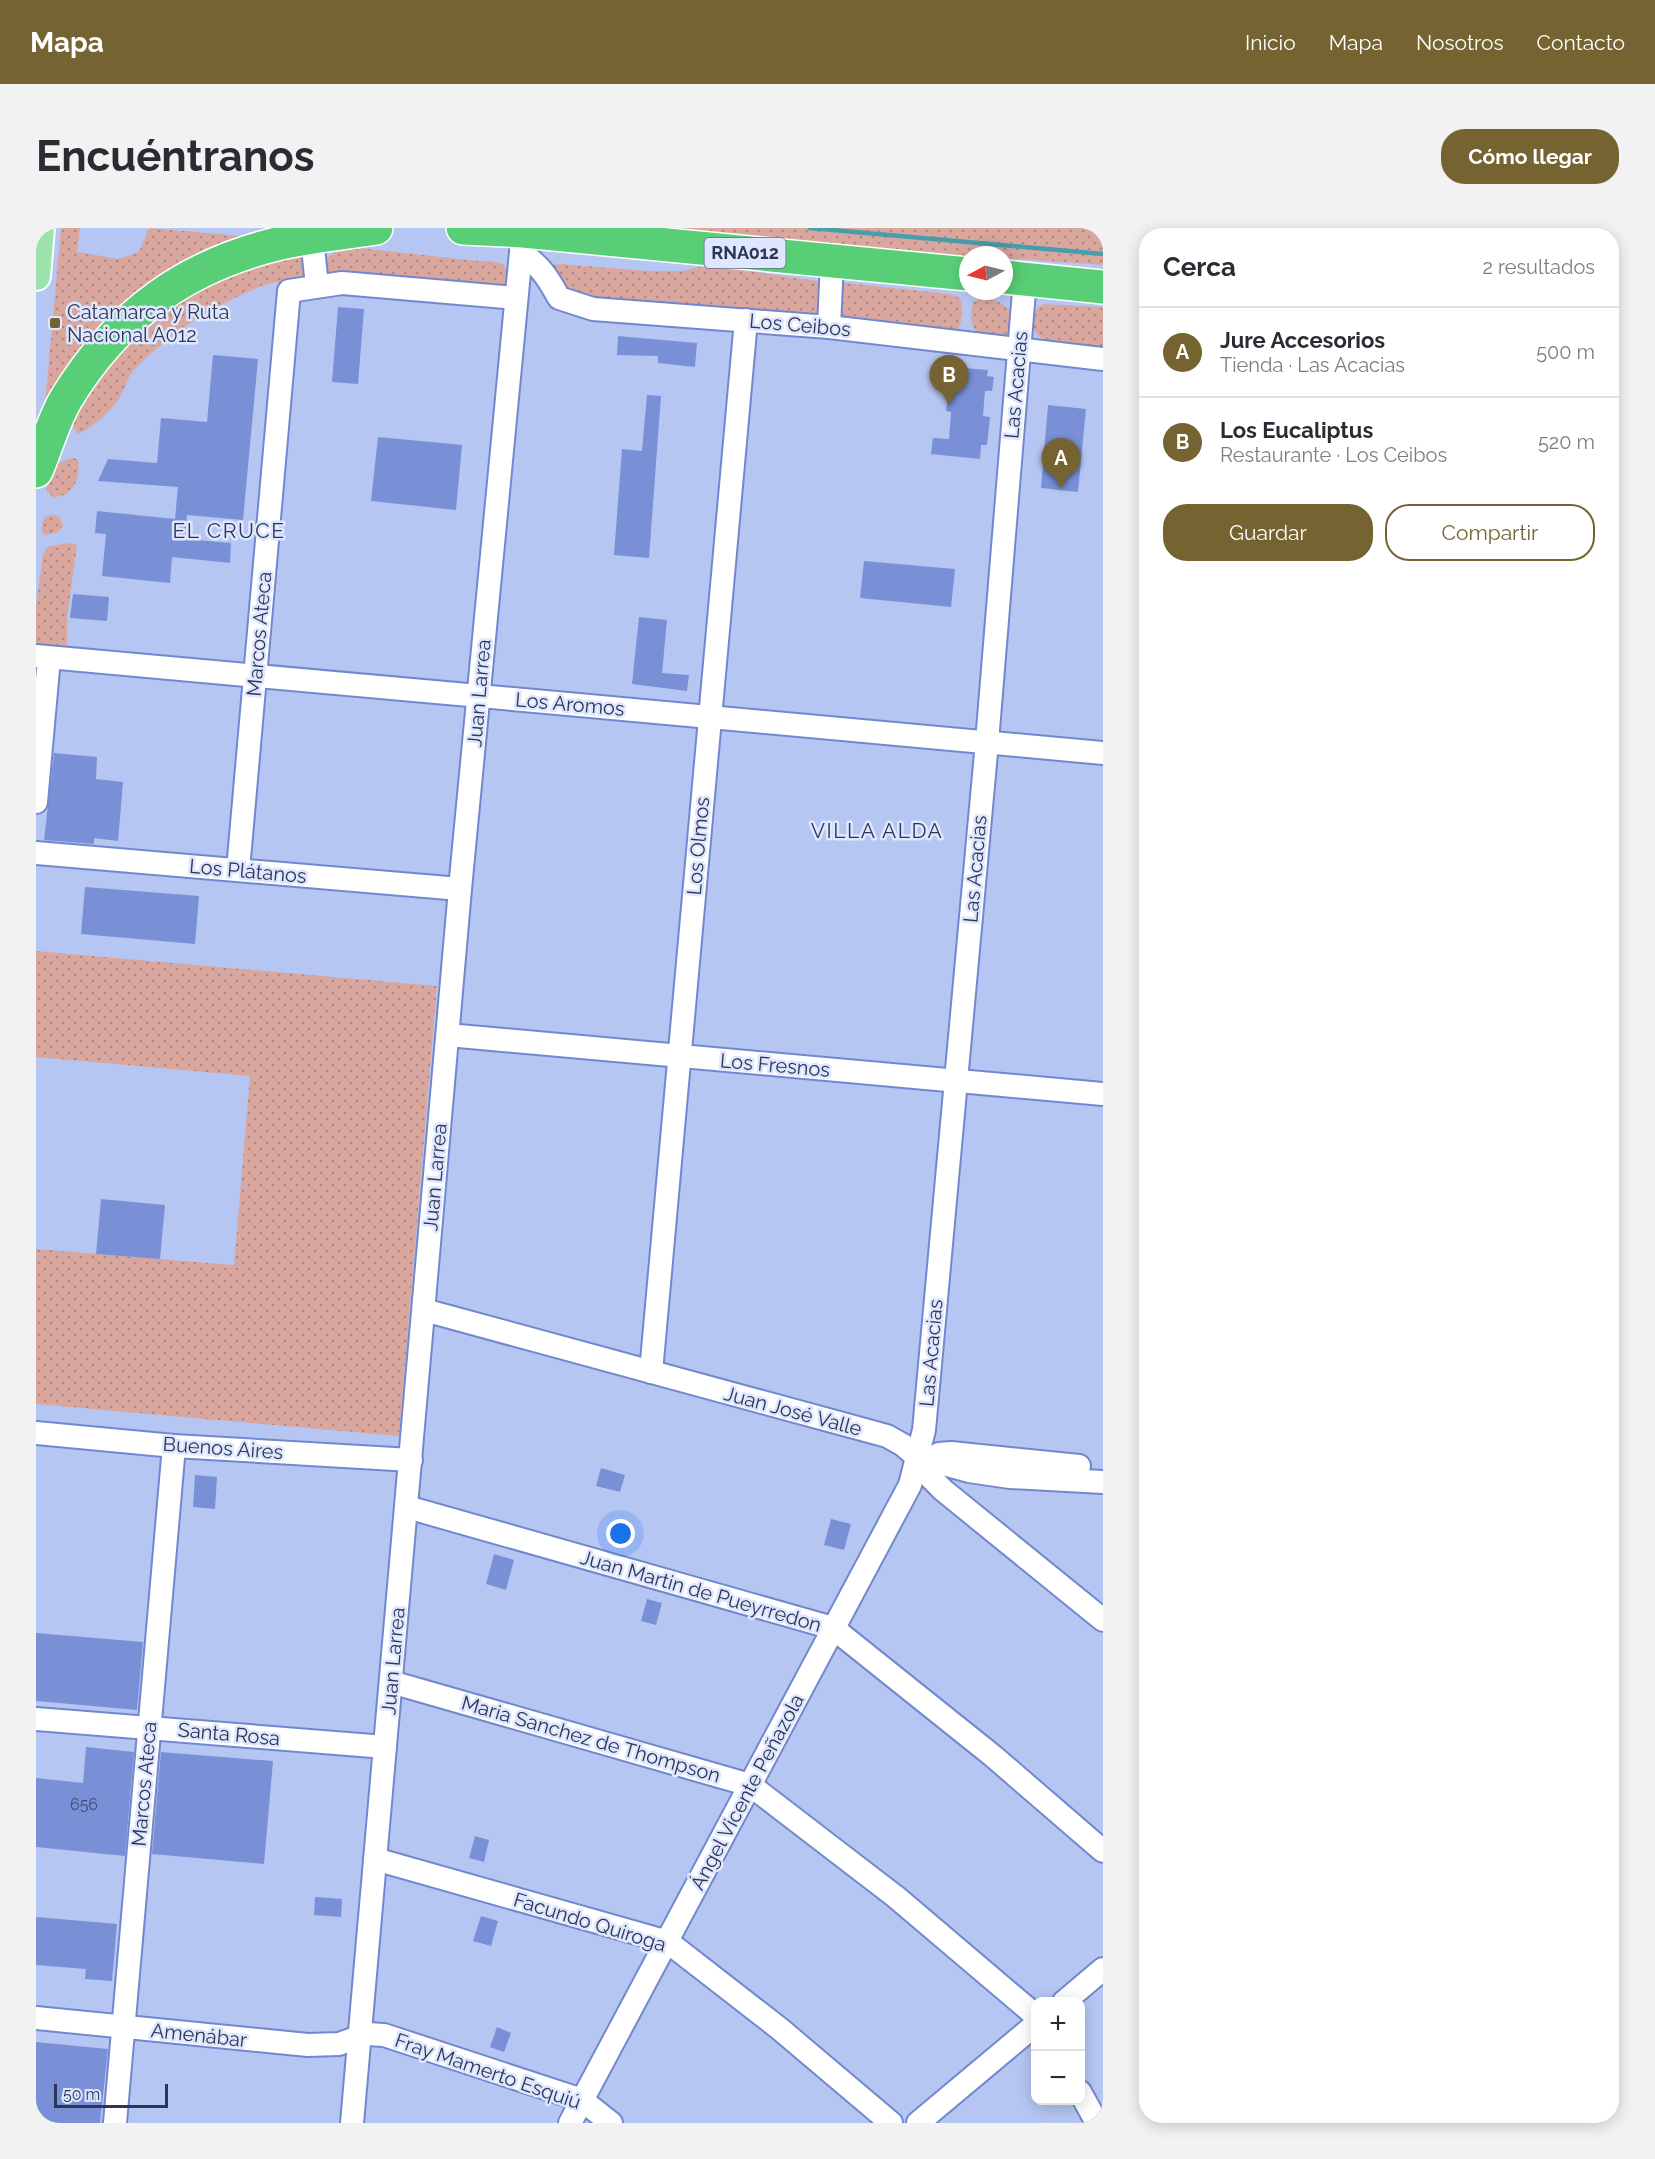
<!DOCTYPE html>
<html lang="es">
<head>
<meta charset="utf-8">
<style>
	:root { --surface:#fff; --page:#f2f2f3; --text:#2b2b33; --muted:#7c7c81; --line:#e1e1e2; --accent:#756331 }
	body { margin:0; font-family:Raleway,sans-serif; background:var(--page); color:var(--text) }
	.controls { position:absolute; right:18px; bottom:18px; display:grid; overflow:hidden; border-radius:12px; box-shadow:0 3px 15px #0003 }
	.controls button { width:54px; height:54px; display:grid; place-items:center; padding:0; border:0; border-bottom:2px solid var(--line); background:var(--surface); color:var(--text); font:30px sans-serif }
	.compass { position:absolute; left:923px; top:18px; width:54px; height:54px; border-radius:50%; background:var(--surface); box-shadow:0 3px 15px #0003; rotate:263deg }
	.scale { position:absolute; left:18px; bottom:15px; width:114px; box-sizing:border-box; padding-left:6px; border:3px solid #2d3755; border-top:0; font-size:16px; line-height:21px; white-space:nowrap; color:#2d3755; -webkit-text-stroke:4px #dfe7ff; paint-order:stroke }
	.you { position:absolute; left:585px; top:1306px; width:21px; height:21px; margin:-15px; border:4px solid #fff; border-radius:50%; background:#1a73e8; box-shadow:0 0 0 9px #1a73e833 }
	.badge { display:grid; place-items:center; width:39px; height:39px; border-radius:50%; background:var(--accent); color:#fff; font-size:20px; font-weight:700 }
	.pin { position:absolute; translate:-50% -50px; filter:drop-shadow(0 2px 3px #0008) }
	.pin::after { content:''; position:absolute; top:32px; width:21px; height:18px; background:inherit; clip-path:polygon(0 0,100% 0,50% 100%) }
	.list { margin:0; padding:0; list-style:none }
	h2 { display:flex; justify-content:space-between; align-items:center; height:78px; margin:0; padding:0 24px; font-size:26px }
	h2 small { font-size:20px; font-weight:400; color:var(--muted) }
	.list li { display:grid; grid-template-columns:39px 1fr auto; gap:18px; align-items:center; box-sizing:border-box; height:90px; padding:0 24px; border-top:2px solid var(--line) }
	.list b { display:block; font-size:22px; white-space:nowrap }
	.list p { margin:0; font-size:20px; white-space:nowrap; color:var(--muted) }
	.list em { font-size:20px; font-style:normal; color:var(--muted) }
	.actions { display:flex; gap:12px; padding:18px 24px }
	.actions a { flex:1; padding:14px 0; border:2px solid var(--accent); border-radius:24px; text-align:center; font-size:21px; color:var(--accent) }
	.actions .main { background:var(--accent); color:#fff }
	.map { position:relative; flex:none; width:1067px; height:1895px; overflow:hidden; border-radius:24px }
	header { display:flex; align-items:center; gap:36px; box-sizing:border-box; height:84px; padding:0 30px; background:var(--accent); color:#fff }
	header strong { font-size:28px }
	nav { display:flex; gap:33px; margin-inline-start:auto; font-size:21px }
	.intro { display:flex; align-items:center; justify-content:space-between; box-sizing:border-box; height:144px; padding:0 36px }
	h1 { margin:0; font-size:42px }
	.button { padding:15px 27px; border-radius:24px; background:var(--accent); color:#fff; font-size:21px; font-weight:700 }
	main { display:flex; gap:36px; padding:0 36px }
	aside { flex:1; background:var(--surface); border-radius:24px; box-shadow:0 3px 15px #0003 }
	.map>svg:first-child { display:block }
	.grass { fill:url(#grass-dots) }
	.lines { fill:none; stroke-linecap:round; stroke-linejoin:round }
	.stream { stroke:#469ead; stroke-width:4.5 }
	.building { fill:#7990d7 }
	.minor-casing { stroke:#7188ce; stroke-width:26 }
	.major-casing { stroke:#fff; stroke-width:32 }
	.highway-casing { stroke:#fff; stroke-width:36 }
	.minor { stroke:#fff; stroke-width:22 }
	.major { stroke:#9be2ad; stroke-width:28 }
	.highway { stroke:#58cf77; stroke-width:33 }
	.poi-dot { fill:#756331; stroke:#dfe7ff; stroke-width:2 }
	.labels { text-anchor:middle; stroke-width:5; stroke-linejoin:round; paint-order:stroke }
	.number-label { font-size:16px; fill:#404d76 }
	.shield { fill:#dfe7ff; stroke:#626c88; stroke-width:1.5 }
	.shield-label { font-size:18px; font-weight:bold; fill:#2d3755 }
	.poi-label { font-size:20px; fill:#2d3755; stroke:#dfe7ff; text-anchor:start }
	.street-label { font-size:20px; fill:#2d3755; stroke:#dfe7ff }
	.neighbourhood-label { font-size:21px; letter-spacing:1.5px; fill:#2d3755; stroke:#dfe7ff }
</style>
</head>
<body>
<header>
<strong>Mapa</strong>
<nav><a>Inicio</a><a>Mapa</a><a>Nosotros</a><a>Contacto</a></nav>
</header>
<div class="intro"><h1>Encuéntranos</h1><a class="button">Cómo llegar</a></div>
<main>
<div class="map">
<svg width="1067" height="1895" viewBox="0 0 1067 1895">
	<defs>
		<pattern id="grass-dots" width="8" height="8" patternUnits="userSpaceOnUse" patternTransform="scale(1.5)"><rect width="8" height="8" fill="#daa79e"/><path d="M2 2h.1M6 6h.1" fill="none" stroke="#b18984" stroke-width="1.8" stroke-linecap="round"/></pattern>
	</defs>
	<rect width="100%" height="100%" fill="#b6c6f3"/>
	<g class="grass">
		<polygon points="25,0 44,0 41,24 82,31 103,24 113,0 229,10 160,37 7,198"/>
		<polygon points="587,0 1055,0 1067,2 1067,37 968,30 968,27 932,28"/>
		<polygon points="324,20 442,33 459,34 467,36 473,45 472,61 330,44 293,45 288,40 288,31 300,24"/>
		<path d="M261,25C270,33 271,38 267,49C253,54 236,53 223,59C177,78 132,106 98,142C91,149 90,159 85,167C76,184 59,197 42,206L36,197L45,178L71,142L84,117L134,67Z"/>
		<polygon points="525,36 612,43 647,43 671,37 788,54 785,88 776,90 749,84 728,84 604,73 555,73 530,63 514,43 516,37"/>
		<path d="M801,54L914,66L924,70C928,82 927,90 922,101C899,104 878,95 856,93C838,92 822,95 804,92Z"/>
		<path d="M945,70C961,71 969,76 979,88L978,112C950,109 929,111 937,75Z"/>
		<path d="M1007,76L1067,79V120C1048,119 1003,121 997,99C993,88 999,82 1007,76Z"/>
		<path d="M38,230L42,232C45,250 37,269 17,269L10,262C14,244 18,233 38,230Z"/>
		<polygon points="16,287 23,288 27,299 22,304 9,307 6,304 6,296 9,289"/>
		<polygon points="31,315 41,317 31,390 31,425 0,420 0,378 7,327 11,319"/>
		<polygon points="0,723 401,758 363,1208 0,1176 0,1021 198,1037 214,848 0,829"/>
	</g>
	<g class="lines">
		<polyline class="stream" points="774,0 1067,26"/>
	</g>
	<g class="building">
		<polygon points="302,79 328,81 322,156 296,154"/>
		<polygon points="582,108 661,115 659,139 622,135 622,128 581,127"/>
		<polygon points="177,127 222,131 207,292 151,287 149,311 195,315 194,335 136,329 134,355 66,348 70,306 59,305 61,283 139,291 142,259 62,253 72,231 121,235 125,190 171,194"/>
		<polygon points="917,139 952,142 951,148 958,149 956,163 949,163 947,188 954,189 951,217 945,217 944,231 895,226 897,210 913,211 915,184 910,183 913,152 916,152"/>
		<polygon points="611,167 625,168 613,330 578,327 586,221 606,223"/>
		<polygon points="1012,177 1050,181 1042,264 1005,260"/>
		<polygon points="342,209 426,217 420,282 335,273"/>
		<polygon points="828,333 919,341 915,379 824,370"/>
		<polygon points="37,366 73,369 71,393 34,390"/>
		<polygon points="603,389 631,392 626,445 653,447 651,463 596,456"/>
		<polygon points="18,525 61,529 60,551 87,554 82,613 58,610 58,616 8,612"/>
		<polygon points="49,659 163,668 159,716 45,706"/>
		<polygon points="65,971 129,977 124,1031 60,1026"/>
		<polygon points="565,1240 589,1247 584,1264 560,1258"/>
		<polygon points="159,1247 181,1249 179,1281 157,1279"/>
		<polygon points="795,1291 815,1296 808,1322 788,1317"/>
		<polygon points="458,1326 478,1332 470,1362 450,1356"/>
		<polygon points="611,1371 626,1375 620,1397 605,1393"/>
		<polygon points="0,1405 107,1414 101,1482 0,1473"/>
		<polygon points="50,1519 98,1524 89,1628 0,1619 0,1550 47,1555"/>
		<polygon points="125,1524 237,1533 228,1636 116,1626"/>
		<polygon points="439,1608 453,1612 448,1634 433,1630"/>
		<polygon points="279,1669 306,1671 305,1689 278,1687"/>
		<polygon points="445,1688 462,1693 455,1718 437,1713"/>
		<polygon points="0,1689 81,1696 76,1753 49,1751 50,1741 0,1737"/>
		<polygon points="461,1799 475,1805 468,1824 454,1819"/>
		<polygon points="0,1814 72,1821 64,1895 0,1895"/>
	</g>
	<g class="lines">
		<g class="minor-casing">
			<g id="minor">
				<polyline points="276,10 281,58"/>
				<path d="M485,24C504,38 511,48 523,70L557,81L793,99L1067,131"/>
				<polyline points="793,99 796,33"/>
				<path d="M0,428C356,461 711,491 1067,525"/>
				<polyline points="0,574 13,430"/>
				<polyline points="0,625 424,661"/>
				<polyline points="202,642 253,63 306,55 480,70"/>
				<polyline points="412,807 1067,866"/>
				<polyline points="388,1082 851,1208 867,1217 881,1229 892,1247 907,1262 1067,1392"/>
				<polyline points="615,1144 710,92"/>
				<polyline points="0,1205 138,1218 375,1232"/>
				<polyline points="903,1226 915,1225 1043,1238"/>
				<polyline points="881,1229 933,1243 974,1249 1067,1254"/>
				<polyline points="371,1279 797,1400 957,1528 1067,1623"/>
				<polyline points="355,1454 714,1557 860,1669 999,1787"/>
				<polyline points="0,1491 349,1519"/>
				<polyline points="339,1631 632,1714 744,1801 855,1895"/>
				<polyline points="1028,1774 1067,1741"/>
				<polyline points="0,1790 272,1817 303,1816 331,1806 348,1807 546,1872 575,1895"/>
				<polyline points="1044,1864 1061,1895"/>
				<polyline points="79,1895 138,1218"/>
				<polyline points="316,1895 424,661 487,3"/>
				<polyline points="534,1895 874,1257 888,1202 951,514 989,51"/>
				<polyline points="882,1895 999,1797"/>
			</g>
		</g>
		<g class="major-casing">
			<polyline id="major" points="0,48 4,0"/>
		</g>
		<g class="highway-casing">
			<g id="highway">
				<polyline points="427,0 487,3 932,46"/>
				<polyline points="968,49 1067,59"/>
				<path d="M0,243C10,220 17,193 30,171C81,87 150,37 245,15C276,8 309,5 340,0"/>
			</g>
		</g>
		<use href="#minor" class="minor"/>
		<use href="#major" class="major"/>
		<use href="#highway" class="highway"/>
	</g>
	<rect class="poi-dot" x="13" y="89" width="12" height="12" rx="3"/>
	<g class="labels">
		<g class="number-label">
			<text x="48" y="1582">656</text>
		</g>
		<rect class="shield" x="668.5" y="10" width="81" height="30" rx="4.5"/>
		<g class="shield-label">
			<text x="709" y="31">RNA012</text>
		</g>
		<g class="poi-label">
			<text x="31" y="91">Catamarca y Ruta<tspan x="31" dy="23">Nacional A012</tspan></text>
		</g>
		<g class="street-label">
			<text transform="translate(764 97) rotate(5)" y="7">Los Ceibos</text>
			<text transform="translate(980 157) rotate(-85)" y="7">Las Acacias</text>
			<text transform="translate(223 406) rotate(-85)" y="7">Marcos Ateca</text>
			<text transform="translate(443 465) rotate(-85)" y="7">Juan Larrea</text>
			<text transform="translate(534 476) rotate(5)" y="7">Los Aromos</text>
			<text transform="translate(662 618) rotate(-85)" y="7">Los Olmos</text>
			<text transform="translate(939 641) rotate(-85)" y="7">Las Acacias</text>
			<text transform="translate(212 643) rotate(5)" y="7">Los Plátanos</text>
			<text transform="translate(739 837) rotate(5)" y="7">Los Fresnos</text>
			<text transform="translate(399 949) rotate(-85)" y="7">Juan Larrea</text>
			<text transform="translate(895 1125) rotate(-85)" y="7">Las Acacias</text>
			<text transform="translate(757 1183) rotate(15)" y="7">Juan José Valle</text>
			<text transform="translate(187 1220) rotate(4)" y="7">Buenos Aires</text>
			<text transform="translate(665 1363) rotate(16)" y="7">Juan Martin de Pueyrredon</text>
			<text transform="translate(357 1433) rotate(-85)" y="7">Juan Larrea</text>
			<text transform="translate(193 1506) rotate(5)" y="7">Santa Rosa</text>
			<text transform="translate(555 1511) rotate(16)" y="7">Maria Sanchez de Thompson</text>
			<text transform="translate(108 1556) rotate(-85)" y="7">Marcos Ateca</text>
			<text transform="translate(711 1564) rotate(-62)" y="7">Ángel Vicente Peñazola</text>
			<text transform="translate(554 1694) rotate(17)" y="7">Facundo Quiroga</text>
			<text transform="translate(163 1807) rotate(6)" y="7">Amenábar</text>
			<text transform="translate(452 1843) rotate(19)" y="7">Fray Mamerto Esquiú</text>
		</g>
		<g class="neighbourhood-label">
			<text x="193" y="310">EL CRUCE</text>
			<text x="841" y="610">VILLA ALDA</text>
		</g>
	</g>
</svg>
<div class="controls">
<button>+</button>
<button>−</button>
</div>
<svg class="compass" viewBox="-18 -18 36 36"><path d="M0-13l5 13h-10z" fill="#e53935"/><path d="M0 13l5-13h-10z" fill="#7c7c81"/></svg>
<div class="scale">50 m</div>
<div class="you"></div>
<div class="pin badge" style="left:1025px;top:260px">A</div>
<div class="pin badge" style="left:913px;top:177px">B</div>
</div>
<aside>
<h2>Cerca<small>2 resultados</small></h2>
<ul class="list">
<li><span class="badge">A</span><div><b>Jure Accesorios</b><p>Tienda · Las Acacias</p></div><em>500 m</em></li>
<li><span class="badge">B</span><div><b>Los Eucaliptus</b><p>Restaurante · Los Ceibos</p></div><em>520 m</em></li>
</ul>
<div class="actions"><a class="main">Guardar</a><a>Compartir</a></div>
</aside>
</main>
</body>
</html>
